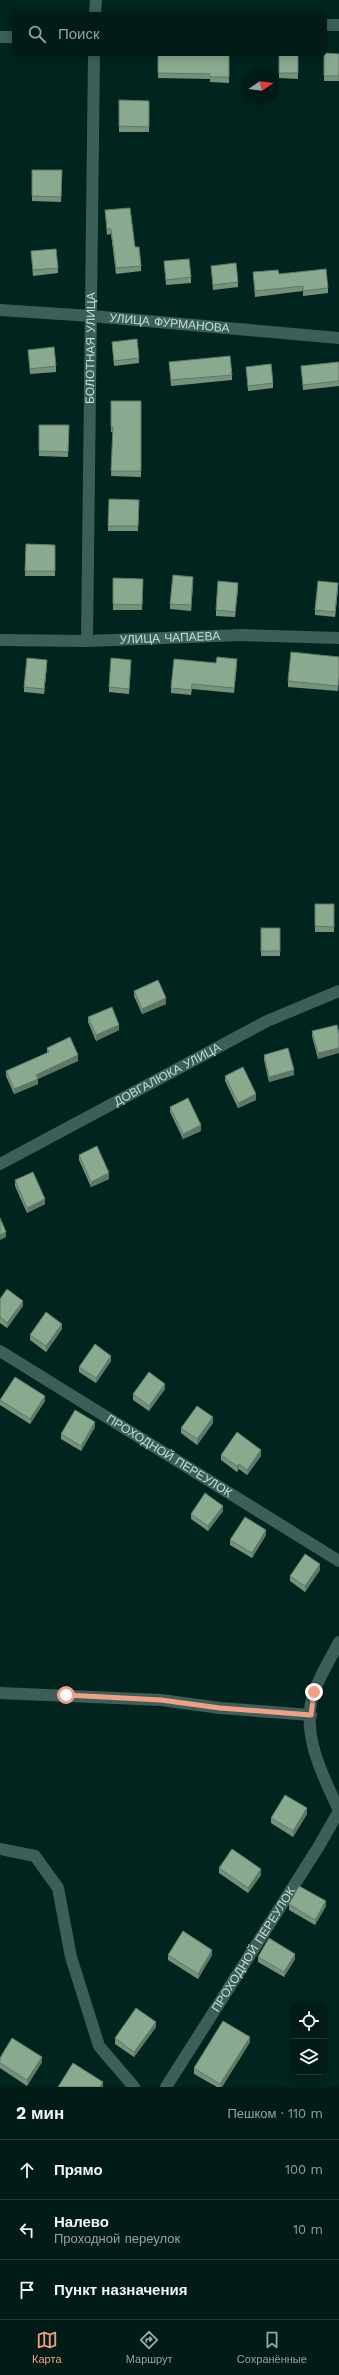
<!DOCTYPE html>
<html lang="ru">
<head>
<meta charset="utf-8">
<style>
	:root { --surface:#011c16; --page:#0b251f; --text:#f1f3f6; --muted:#96a1a1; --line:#233a35; --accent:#f39f85 }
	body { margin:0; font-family:"Work Sans",sans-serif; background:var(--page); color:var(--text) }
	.controls { position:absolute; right:12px; bottom:12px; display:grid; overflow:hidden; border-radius:6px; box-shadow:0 2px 10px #0003 }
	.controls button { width:36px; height:36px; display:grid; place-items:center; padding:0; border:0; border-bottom:1px solid var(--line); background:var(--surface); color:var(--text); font:20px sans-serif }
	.compass { position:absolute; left:243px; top:68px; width:36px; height:36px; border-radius:50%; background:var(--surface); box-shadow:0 2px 10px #0003; rotate:77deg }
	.stop { position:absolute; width:12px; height:12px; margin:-9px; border:3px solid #f39f85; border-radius:50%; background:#fff }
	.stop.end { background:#f39f85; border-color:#fff; box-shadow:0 1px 4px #0008 }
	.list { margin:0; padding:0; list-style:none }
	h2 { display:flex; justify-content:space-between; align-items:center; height:52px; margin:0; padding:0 16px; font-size:17px }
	h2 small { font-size:13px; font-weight:400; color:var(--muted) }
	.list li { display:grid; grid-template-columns:26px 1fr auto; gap:12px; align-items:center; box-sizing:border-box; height:60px; padding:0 16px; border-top:1px solid var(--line) }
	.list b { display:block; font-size:15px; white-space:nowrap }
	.list p { margin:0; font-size:13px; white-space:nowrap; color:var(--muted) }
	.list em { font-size:13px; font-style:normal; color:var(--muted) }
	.icon { flex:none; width:22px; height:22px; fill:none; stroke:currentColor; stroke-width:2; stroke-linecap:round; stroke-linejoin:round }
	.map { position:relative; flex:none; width:339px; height:2087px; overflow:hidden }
	.search { position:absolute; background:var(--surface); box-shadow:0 2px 10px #0003; left:12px; right:12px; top:12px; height:44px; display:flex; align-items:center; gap:10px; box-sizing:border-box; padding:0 14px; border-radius:6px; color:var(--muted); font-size:15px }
	.sheet { height:232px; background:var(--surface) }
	nav { display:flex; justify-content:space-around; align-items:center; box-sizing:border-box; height:56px; border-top:1px solid var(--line); background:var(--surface); font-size:11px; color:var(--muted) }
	nav a { display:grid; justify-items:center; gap:2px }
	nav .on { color:var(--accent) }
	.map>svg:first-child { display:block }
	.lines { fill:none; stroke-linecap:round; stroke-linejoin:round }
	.minor { stroke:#3c5f57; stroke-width:12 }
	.tertiary { stroke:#3c5f57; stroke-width:12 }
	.wall { fill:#77927c }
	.shaded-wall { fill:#617765 }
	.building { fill:#8aaa90; stroke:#617765 }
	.route { stroke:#f39f85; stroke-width:5 }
	.labels { text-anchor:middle; stroke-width:4; stroke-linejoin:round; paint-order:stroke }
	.street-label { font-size:12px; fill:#caddd8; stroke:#010b08 }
</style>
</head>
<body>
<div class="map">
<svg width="339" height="2087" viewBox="0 0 339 2087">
	<rect width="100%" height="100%" fill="#01251e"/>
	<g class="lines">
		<g class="minor">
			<polyline points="95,14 96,0"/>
			<polyline points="325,25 339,25"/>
			<polyline points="0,37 14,37"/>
			<path id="s1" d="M0,310L91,316L339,338"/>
			<path id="s2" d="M0,640L87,641L241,635L339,638"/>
			<path id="s3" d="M87,641L94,54"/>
			<path id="s4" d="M0,1351L339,1561"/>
			<path d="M339,1642C331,1658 320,1675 314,1692C300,1731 322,1775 339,1810"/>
			<polyline points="0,1693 161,1700 220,1708 311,1715"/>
			<polyline points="0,1849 35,1856 58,1888 71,1957 99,2046 134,2087"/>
			<path id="s5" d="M166,2087L319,1846L339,1811"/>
		</g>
		<path class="tertiary" id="s6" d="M0,1164L267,1021L339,991"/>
	</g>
	<g class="wall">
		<polygon points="158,54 229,55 229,83 210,82 210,79 158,78"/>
		<polygon points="279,54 298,54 298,79 279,78"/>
		<rect x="324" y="54" width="15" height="27"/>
		<polygon points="119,100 149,101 149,132 119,132"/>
		<polygon points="62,170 61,202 32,201 32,196"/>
		<polygon points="105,210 135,247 141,266 141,271 116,274 111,234 107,235"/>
		<polygon points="31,251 58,268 58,273 33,276"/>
		<polygon points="164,261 191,277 191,283 166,285"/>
		<polygon points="211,266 238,282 238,287 213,290"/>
		<polygon points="253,272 279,274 328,288 328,293 303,296 303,291 255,297"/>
		<polygon points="112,342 139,358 139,363 114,366"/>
		<polygon points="28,350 56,366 56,372 30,374"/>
		<polygon points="169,362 232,375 232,380 171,386"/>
		<polygon points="339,362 339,386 303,390 301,366"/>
		<polygon points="246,367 273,383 273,388 248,391"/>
		<polygon points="111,401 141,401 141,477 111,476 113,432 111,432"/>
		<polygon points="39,425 69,425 68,457 39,456"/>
		<polygon points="139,500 138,531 108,531 108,526"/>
		<polygon points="26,544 55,545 55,576 25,576"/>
		<polygon points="143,579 142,610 113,610 113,604"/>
		<polygon points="193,582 191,611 170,609 170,604"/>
		<polygon points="238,588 235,617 216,616 216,610"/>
		<polygon points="338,588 335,617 315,615 315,610"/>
		<polygon points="339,657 339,680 338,691 288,687 288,681"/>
		<polygon points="216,663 237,664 234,693 192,689 191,695 171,693 171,688"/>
		<polygon points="47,665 44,694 24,692 24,687"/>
		<polygon points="131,665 129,694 109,692 109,687"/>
		<rect x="315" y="904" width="19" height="28"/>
		<rect x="261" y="928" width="19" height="28"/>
		<polygon points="134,991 166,1004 142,1014 134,996"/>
		<polygon points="88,1017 119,1030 96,1041 88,1022"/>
		<polygon points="312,1031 339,1033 318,1059 312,1036"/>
		<polygon points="47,1048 78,1061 37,1079 38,1084 14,1094 6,1076 6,1071 47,1053"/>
		<polygon points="264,1055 294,1075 269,1082 264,1060"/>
		<polygon points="225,1076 256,1100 238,1108 225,1081"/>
		<polygon points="170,1107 201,1131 183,1139 170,1112"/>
		<polygon points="79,1155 109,1179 91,1187 79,1160"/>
		<polygon points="15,1180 45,1204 27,1213 15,1186"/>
		<polygon points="0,1299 23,1306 7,1328 0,1323"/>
		<polygon points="62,1329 46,1352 30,1340 30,1335"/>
		<polygon points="111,1361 96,1383 79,1372 79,1367"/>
		<polygon points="165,1389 149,1411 133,1400 133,1394"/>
		<polygon points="0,1400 45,1401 30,1424 0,1405"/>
		<polygon points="213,1423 197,1445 181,1433 181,1428"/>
		<polygon points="95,1427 81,1451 61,1439 61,1434"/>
		<polygon points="221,1455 261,1456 247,1475 239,1469 237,1472 221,1460"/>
		<polygon points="223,1511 208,1531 191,1519 191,1514"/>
		<polygon points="266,1535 252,1558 230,1545 230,1540"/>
		<polygon points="320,1570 305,1592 290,1581 290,1576"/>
		<polygon points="307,1814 293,1837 271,1823 271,1818"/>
		<polygon points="219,1868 261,1875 248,1893 219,1873"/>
		<polygon points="289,1904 326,1906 315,1925 289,1910"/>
		<polygon points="168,1955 212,1955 198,1979 168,1960"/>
		<polygon points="258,1957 295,1959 284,1977 258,1962"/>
		<polygon points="156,2027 134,2057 115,2044 115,2038"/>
		<polygon points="250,2042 222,2087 217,2087 194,2074 194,2068"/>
		<polygon points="0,2058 42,2062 27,2086 0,2068"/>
	</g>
	<g class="shaded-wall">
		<polygon points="193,577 193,582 191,611 191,605"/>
		<polygon points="238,583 238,588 235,617 235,612"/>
		<polygon points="338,583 338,588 335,617 335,612"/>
		<polygon points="47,660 47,665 44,694 44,689"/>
		<polygon points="166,998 166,1004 142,1014 142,1009"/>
		<polygon points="119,1025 119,1030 96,1041 96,1035"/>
		<polygon points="339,1048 339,1053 318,1059 318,1053"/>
		<polygon points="78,1055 78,1061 36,1080 36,1075"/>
		<polygon points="294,1070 294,1075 269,1082 269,1077"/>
		<polygon points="38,1079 38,1084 14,1094 14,1089"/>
		<polygon points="256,1094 256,1100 238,1108 238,1103"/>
		<polygon points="201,1125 201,1131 183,1139 183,1134"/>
		<polygon points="109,1173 109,1179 91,1187 91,1182"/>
		<polygon points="45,1199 45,1204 27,1213 27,1208"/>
		<polygon points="6,1232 6,1237 0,1240 0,1235"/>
		<polygon points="23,1301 23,1306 7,1328 7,1323"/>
		<polygon points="62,1324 62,1329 46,1352 46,1346"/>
		<polygon points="111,1356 111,1361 96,1383 96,1378"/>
		<polygon points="165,1384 165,1389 149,1411 149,1406"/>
		<polygon points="45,1396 45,1401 30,1424 30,1419"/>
		<polygon points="213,1417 213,1423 197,1445 197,1439"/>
		<polygon points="95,1422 95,1427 81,1451 81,1446"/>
		<polygon points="261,1450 261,1456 247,1475 247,1470"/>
		<polygon points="239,1464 239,1469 237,1472 237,1466"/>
		<polygon points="223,1506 223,1511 208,1531 208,1526"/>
		<polygon points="266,1530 266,1535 252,1558 252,1553"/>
		<polygon points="320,1564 320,1570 305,1592 305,1586"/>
		<polygon points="307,1808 307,1814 293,1837 293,1831"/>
		<polygon points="261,1869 261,1875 248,1893 248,1888"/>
		<polygon points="326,1901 326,1906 315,1925 315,1920"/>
		<polygon points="212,1950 212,1955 198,1979 198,1974"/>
		<polygon points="295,1954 295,1959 284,1977 284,1972"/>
		<polygon points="156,2022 156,2027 134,2057 134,2052"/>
		<polygon points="250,2037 250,2042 222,2087 220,2087 220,2084"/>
		<polygon points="42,2057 42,2062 27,2086 27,2080"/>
		<polygon points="103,2082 103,2087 100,2087"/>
	</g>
	<g class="building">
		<polygon points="325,53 339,54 339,76 324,76 324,54 325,54"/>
		<polygon points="158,54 229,55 229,77 210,77 210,74 158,73"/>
		<rect x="279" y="54" width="19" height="19"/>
		<polygon points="119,100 149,101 149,127 119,126"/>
		<polygon points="32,170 62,170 61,197 32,196"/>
		<polygon points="130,208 135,247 139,247 141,266 116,268 111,229 107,229 105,210"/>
		<polygon points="56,249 58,268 33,270 31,251"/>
		<polygon points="189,259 191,277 166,280 164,261"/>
		<polygon points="236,263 238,282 213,285 211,266"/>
		<polygon points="326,269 328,288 303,291 303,286 255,291 253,272 278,270 279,274"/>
		<polygon points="137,339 139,358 114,361 112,342"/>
		<polygon points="54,347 56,366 30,369 28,350"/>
		<polygon points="230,356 232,375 171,380 169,362"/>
		<polygon points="339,362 339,381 303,385 301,366"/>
		<polygon points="271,364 273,383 248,386 246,367"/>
		<polygon points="111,401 141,401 141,471 111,471 113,427 111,427"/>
		<polygon points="39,425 69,425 68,452 39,451"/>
		<polygon points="109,499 139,500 138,526 108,526"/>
		<polygon points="26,544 55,545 55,571 25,571"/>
		<polygon points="173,575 193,577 191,605 170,604"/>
		<polygon points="113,578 143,579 142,605 113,604"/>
		<polygon points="218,581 238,583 235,612 216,610"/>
		<polygon points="318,581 338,583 335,612 315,610"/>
		<polygon points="291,652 339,657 339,675 338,686 288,681"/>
		<polygon points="217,657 237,659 234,688 192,684 191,690 171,688 174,659 216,663"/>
		<polygon points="27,658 47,660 44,689 24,687"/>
		<polygon points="111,658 131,660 129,689 109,687"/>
		<polygon points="315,904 334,904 334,927 315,926"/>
		<rect x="261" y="928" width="19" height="23"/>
		<polygon points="158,980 166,998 142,1009 134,991"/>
		<polygon points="112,1007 119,1025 96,1035 88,1017"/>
		<polygon points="337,1025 339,1033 339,1048 318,1053 312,1031"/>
		<polygon points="70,1037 78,1055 36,1075 38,1079 14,1089 6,1071 49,1052 47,1048"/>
		<polygon points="288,1048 294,1070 269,1077 264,1055"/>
		<polygon points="243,1067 256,1094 238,1103 225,1076"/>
		<polygon points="188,1098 201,1125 183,1134 170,1107"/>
		<polygon points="97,1146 109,1173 91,1182 79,1155"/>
		<polygon points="33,1172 45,1199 27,1208 15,1180"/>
		<polygon points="0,1218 6,1232 0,1235"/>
		<polygon points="7,1289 23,1301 7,1323 0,1317 0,1299"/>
		<polygon points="46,1312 62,1324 46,1346 30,1335"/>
		<polygon points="95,1344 111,1356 96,1378 79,1367"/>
		<polygon points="149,1372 165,1384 149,1406 133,1394"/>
		<polygon points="15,1377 45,1396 30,1419 0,1400"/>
		<polygon points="197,1406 213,1417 197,1439 181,1428"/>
		<polygon points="75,1410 95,1422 81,1446 61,1434"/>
		<polygon points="237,1432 261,1450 247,1470 239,1464 237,1466 221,1455"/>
		<polygon points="205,1493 223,1506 208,1526 191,1514"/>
		<polygon points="245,1517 266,1530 252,1553 230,1540"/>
		<polygon points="305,1554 320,1564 305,1586 290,1576"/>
		<polygon points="285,1795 307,1808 293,1831 271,1818"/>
		<polygon points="232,1849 261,1869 248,1888 219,1868"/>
		<polygon points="299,1886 326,1901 315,1920 289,1904"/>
		<polygon points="183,1931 212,1950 198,1974 168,1955"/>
		<polygon points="269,1938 295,1954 284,1972 258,1957"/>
		<polygon points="136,2008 156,2022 134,2052 115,2038"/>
		<polygon points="223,2021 250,2037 220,2084 194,2068"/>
		<polygon points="12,2038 42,2057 27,2080 0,2063 0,2058"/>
		<polygon points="73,2063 103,2082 100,2087 58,2087"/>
	</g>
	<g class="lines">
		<polyline class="route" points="66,1695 161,1700 220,1708 311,1715 314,1692"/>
	</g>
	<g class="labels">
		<g class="street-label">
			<text dy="4" stroke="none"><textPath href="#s1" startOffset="170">УЛИЦА ФУРМАНОВА</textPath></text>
			<text dy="4" stroke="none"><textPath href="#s3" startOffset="293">БОЛОТНАЯ УЛИЦА</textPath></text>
			<text dy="4" stroke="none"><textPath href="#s2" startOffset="170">УЛИЦА ЧАПАЕВА</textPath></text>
			<text dy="4" stroke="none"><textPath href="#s6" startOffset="190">ДОВГАЛЮКА УЛИЦА</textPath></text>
			<text dy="4" stroke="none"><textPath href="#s4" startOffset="199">ПРОХОДНОЙ ПЕРЕУЛОК</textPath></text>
			<text dy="4" stroke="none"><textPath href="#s5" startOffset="163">ПРОХОДНОЙ ПЕРЕУЛОК</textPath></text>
		</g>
	</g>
</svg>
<div class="controls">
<button><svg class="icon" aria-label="locate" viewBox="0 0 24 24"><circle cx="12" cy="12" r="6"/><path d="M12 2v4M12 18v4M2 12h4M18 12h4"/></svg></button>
<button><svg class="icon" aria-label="layers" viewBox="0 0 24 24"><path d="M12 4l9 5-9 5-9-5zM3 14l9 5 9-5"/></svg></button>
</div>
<svg class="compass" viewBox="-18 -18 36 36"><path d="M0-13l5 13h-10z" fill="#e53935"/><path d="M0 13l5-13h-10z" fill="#96a1a1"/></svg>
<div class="stop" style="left:66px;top:1695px"></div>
<div class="stop end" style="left:314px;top:1692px"></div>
<div class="search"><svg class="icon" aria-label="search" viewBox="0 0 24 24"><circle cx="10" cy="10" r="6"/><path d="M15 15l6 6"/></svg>Поиск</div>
</div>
<section class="sheet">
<h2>2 мин<small>Пешком · 110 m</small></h2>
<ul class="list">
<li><svg class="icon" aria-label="ahead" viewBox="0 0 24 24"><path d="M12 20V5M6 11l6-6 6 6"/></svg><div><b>Прямо</b></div><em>100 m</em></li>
<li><svg class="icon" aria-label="left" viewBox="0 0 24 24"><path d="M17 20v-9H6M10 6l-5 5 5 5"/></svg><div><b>Налево</b><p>Проходной переулок</p></div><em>10 m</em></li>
<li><svg class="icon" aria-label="arrive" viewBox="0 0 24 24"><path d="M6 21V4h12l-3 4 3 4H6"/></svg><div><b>Пункт назначения</b></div></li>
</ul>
</section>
<nav>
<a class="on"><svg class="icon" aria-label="map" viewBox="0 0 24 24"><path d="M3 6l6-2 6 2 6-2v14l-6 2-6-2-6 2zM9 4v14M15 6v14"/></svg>Карта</a>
<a><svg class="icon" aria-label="directions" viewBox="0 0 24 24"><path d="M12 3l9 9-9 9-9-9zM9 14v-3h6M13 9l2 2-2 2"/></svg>Маршрут</a>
<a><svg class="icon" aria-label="saved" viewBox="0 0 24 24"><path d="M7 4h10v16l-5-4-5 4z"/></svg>Сохранённые</a>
</nav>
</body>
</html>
